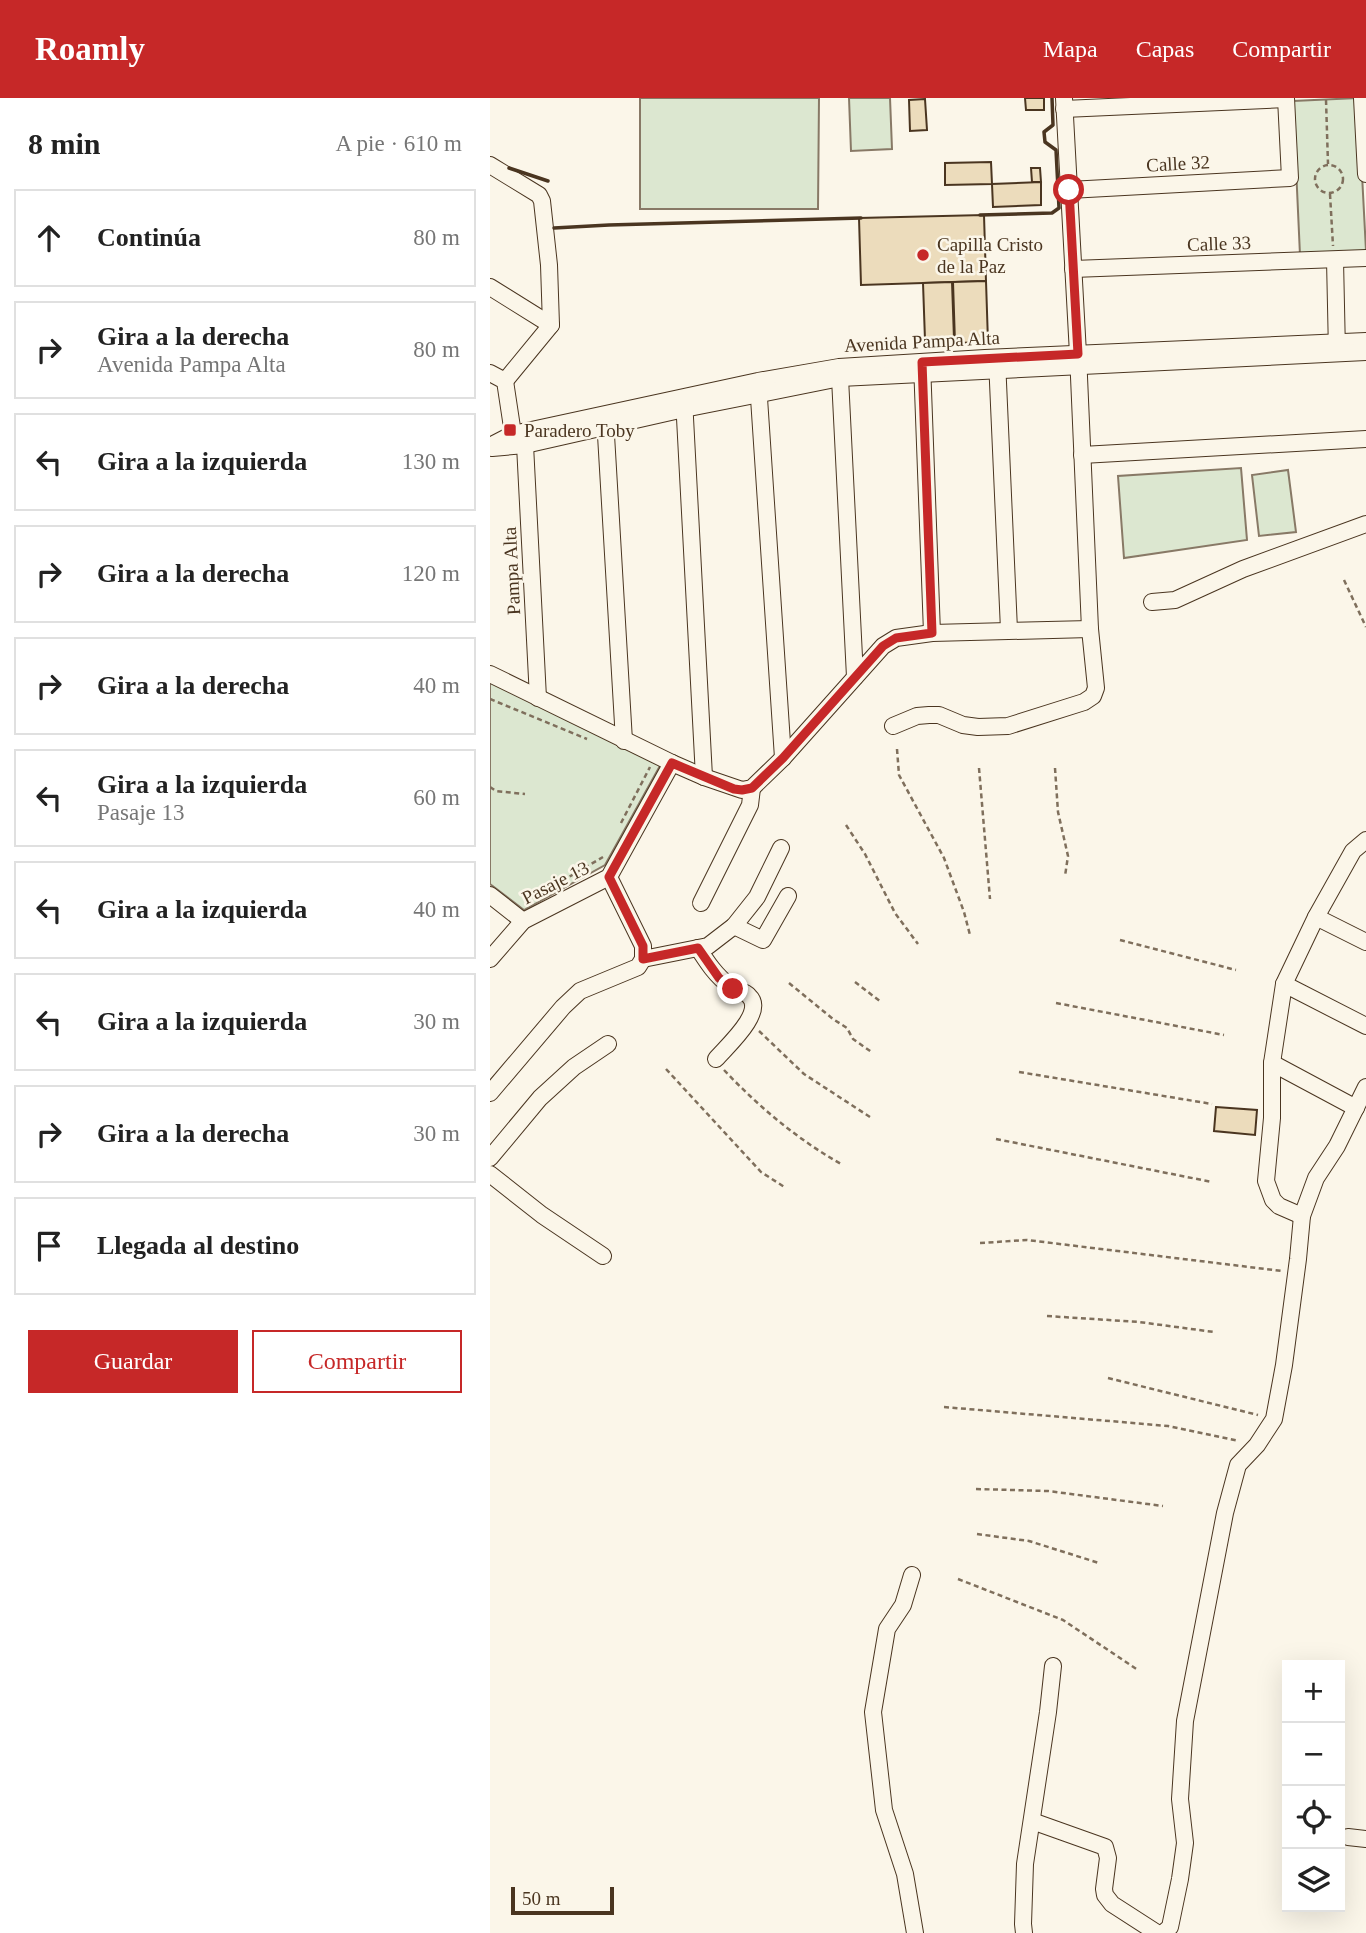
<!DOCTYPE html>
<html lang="es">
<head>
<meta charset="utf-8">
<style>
	:root { --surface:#fff; --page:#f6f6f6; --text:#222; --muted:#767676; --line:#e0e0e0; --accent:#c62828 }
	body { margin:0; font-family:Georgia,serif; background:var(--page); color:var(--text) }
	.controls { position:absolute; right:21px; bottom:21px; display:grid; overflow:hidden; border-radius:0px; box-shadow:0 7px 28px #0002 }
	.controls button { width:63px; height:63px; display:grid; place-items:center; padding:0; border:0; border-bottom:2px solid var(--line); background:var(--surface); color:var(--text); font:35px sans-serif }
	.scale { position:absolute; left:21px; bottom:18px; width:103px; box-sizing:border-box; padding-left:7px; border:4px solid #4a3520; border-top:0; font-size:19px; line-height:24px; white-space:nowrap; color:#4a3520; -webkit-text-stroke:5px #fbf6e9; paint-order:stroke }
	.stop { position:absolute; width:21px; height:21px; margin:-16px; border:5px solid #c62828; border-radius:50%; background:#fff }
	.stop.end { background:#c62828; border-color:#fff; box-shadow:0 2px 7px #0008 }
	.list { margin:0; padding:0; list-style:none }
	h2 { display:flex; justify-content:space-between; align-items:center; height:91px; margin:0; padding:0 28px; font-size:30px }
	h2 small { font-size:23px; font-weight:400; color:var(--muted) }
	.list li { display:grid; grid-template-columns:46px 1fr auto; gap:21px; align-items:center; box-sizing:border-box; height:98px; margin:0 14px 14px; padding:0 14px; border:2px solid var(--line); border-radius:0px }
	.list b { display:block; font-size:26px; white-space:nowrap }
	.list p { margin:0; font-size:23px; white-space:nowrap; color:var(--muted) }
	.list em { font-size:23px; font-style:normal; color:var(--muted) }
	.actions { display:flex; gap:14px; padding:21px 28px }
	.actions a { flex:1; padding:16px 0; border:2px solid var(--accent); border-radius:0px; text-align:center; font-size:24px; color:var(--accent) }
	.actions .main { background:var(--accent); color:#fff }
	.icon { flex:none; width:38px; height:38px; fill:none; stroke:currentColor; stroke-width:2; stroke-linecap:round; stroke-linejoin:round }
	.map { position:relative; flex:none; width:876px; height:1835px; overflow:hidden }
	header { display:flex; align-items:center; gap:42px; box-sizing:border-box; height:98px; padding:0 35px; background:var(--accent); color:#fff }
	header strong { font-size:33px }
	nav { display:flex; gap:38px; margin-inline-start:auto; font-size:24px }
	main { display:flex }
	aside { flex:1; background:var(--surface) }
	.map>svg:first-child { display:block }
	.green { fill:#dce7d0; stroke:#887966; stroke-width:2 }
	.building { fill:#ecdcbc; stroke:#4a3520; stroke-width:2 }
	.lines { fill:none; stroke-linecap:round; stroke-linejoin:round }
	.minor-casing { stroke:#4a3520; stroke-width:18 }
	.path { stroke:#7f6f5c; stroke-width:2.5; stroke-dasharray:5 3.5; stroke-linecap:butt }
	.minor { stroke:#fbf6e9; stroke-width:16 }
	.wall { stroke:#4a3520; stroke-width:3.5 }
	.route { stroke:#c62828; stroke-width:9 }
	.poi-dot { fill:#c62828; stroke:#fbf6e9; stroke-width:2.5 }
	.labels { text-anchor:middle; stroke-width:5; stroke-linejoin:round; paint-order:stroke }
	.street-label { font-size:19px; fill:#4a3520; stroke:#fbf6e9 }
	.poi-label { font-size:19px; fill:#4a3520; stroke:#fbf6e9; text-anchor:start }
</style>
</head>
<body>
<header>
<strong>Roamly</strong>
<nav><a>Mapa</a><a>Capas</a><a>Compartir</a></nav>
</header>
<main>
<aside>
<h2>8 min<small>A pie · 610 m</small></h2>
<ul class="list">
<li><svg class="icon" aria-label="ahead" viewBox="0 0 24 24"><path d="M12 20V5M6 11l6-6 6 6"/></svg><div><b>Continúa</b></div><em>80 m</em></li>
<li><svg class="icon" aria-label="right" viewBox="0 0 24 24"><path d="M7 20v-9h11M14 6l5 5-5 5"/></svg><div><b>Gira a la derecha</b><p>Avenida Pampa Alta</p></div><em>80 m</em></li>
<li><svg class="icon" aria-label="left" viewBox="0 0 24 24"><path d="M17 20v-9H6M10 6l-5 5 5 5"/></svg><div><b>Gira a la izquierda</b></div><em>130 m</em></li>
<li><svg class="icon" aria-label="right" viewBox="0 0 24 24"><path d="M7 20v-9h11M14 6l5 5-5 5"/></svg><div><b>Gira a la derecha</b></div><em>120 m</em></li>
<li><svg class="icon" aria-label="right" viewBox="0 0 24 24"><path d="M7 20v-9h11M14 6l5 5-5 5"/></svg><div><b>Gira a la derecha</b></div><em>40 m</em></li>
<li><svg class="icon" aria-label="left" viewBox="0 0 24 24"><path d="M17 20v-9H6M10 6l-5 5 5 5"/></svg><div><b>Gira a la izquierda</b><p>Pasaje 13</p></div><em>60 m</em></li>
<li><svg class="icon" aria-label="left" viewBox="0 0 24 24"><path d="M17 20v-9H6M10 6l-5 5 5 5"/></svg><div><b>Gira a la izquierda</b></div><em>40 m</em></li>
<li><svg class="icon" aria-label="left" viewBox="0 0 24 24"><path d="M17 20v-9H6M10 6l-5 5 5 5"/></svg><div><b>Gira a la izquierda</b></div><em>30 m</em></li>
<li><svg class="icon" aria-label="right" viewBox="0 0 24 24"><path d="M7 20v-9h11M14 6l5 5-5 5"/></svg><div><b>Gira a la derecha</b></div><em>30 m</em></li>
<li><svg class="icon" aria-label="arrive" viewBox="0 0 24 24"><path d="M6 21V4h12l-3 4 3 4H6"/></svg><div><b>Llegada al destino</b></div></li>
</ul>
<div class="actions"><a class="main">Guardar</a><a>Compartir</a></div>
</aside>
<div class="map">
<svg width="876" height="1835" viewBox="0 0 876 1835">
	<rect width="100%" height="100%" fill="#fbf6e9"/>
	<g class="green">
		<polygon points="150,0 329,0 328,111 150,111"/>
		<polygon points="359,0 400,0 402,51 361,53"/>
		<polygon points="868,0 876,153 810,157 803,3"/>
		<polygon points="751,370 757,442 634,460 628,378"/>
		<polygon points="798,372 806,434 769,438 762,377"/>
		<polygon points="0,581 171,666 115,767 34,812 0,786"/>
	</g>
	<g class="building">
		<polygon points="535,0 554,0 554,12 536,12"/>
		<polygon points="435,1 437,32 420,33 419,2"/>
		<polygon points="501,64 502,86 455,87 455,65"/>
		<polygon points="541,70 550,70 551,84 542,84"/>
		<polygon points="551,84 551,107 503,109 502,86"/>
		<polygon points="494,117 496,183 371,187 369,120"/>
		<polygon points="496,183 498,244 465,245 463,184"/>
		<polygon points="462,184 464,241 435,242 433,185"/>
		<polygon points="726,1009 767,1012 765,1037 724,1033"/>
	</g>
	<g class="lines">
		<g class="minor-casing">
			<g id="minor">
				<polyline points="872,0 876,76"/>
				<polyline points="574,11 796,1"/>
				<polyline points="0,67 49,97 52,103 59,167 61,227 15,283"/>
				<polyline points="579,92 800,80 796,0"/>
				<polyline points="845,162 847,254"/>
				<polyline points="583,171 876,160"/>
				<polyline points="0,189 61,227"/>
				<polyline points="507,262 519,532"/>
				<polyline points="432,265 442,535"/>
				<polyline points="0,275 15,283 23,336 35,347 48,600"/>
				<polyline points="350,280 365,579"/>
				<polyline points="268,285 293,660"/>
				<polyline points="194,301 214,679"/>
				<polyline points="115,320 134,643"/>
				<polyline points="0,348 23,336 268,283 349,269 495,260 876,243"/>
				<polyline points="2,350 35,347 194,311 350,280 876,254"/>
				<polyline points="592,357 876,341"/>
				<polyline points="662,504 685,502 753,471 876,426"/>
				<polyline points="0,576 182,665 214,679 252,692 262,690 293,660 393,548 406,540 442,535 600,531"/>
				<polyline points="403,628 427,618 439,617 449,617 473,627 488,629 518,628 594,604 603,598 606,590 600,531 588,256 574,0"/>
				<polyline points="0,797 33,823"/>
				<polyline points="211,805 260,707 262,690"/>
				<polyline points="826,819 876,844"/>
				<polyline points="244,828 273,842 298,798"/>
				<path d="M208,850C217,864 226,878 240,888C246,893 254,892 259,898C276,914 236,949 226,961"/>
				<polyline points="0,861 33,823 119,779 182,665"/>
				<polyline points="153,861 218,848 244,828 267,799 291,750"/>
				<polyline points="794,886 876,928"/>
				<polyline points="782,965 866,1010"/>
				<polyline points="0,995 73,909 90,893 148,869 153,861 153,848 119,779"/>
				<polyline points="0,1060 50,1000 84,969 118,946"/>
				<polyline points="0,1076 52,1117 113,1158"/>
				<polyline points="812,1118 789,1108 783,1102 776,1083 782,1020 782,965 794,886 826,819 863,753 876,742"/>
				<polyline points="422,1477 413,1507 397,1531 383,1614 394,1712 415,1776 425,1835"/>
				<polyline points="542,1723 615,1749 618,1760 614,1791 615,1797 622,1806 667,1835"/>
				<polyline points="858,1739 876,1741"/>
				<polyline points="534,1835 533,1826 535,1766 558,1614 563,1568"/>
				<polyline points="673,1835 680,1829 690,1781 695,1745 690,1701 695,1623 735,1415 748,1367 767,1347 784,1321 794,1267 808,1161 812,1118 826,1080 847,1048 876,989"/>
			</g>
		</g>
		<g class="path">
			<polyline points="836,2 838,66"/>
			<circle cx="839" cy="81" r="14"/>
			<polyline points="840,96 843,148"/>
			<polyline points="854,482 876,529"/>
			<polyline points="0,601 97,641"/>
			<polyline points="407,651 409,677 454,760 474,814 480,837"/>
			<polyline points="489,670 500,801"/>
			<polyline points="565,670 568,714 578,758 575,778"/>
			<polyline points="0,689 6,693 35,696"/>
			<polyline points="131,725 160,669"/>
			<polyline points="356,727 375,756 405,815 428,846"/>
			<polyline points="43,800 113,759"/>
			<polyline points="630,842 746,872"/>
			<polyline points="365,884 391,904"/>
			<polyline points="299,885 343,921 357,930 363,941 383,955"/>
			<polyline points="566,905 734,937"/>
			<polyline points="269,933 314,976 380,1019"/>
			<polyline points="176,971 271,1074 296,1090"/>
			<path d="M234,972C269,1009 307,1041 351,1066"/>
			<polyline points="529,974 722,1006"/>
			<polyline points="506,1041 722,1084"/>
			<polyline points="490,1145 537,1142 792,1173"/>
			<polyline points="557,1218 649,1224 724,1234"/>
			<polyline points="618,1280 768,1317"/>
			<polyline points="454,1309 678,1328 749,1343"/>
			<polyline points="486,1391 558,1393 673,1408"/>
			<polyline points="487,1436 539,1443 609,1465"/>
			<polyline points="468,1481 573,1522 648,1572"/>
		</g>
		<use href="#minor" class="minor"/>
		<g class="wall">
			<polyline points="19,70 58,83"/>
			<polyline points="490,117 562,115 569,110 566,52 555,44 554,34 563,27 562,0"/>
			<polyline points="64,130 119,127 371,120"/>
		</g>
	</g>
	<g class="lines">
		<polyline class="route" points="243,891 229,880 208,850 153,861 153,848 119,779 182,665 244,691 252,692 262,690 293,660 393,548 406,540 442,535 432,264 588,256 579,92"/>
	</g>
	<g class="poi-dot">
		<circle cx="433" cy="157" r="7"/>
		<rect x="13" y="325" width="14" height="14" rx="3.5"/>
	</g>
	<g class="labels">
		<g class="street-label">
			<text transform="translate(688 65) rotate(-3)" y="7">Calle 32</text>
			<text transform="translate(729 145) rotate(-2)" y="7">Calle 33</text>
			<text transform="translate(432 243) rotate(-3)" y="7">Avenida Pampa Alta</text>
			<text transform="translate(21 473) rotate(-93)" y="7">Pampa Alta</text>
			<text transform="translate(65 784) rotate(-27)" y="7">Pasaje 13</text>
		</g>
		<g class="poi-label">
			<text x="447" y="153">Capilla Cristo<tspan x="447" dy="22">de la Paz</tspan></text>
			<text x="34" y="339">Paradero Toby</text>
		</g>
	</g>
</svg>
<div class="controls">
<button>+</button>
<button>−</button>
<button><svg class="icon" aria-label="locate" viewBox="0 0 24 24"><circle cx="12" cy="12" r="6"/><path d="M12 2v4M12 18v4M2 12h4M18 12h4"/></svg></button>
<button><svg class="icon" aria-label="layers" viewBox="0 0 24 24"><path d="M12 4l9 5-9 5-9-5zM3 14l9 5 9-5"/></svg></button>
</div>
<div class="scale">50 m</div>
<div class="stop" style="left:579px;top:92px"></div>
<div class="stop end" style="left:243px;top:891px"></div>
</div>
</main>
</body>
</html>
